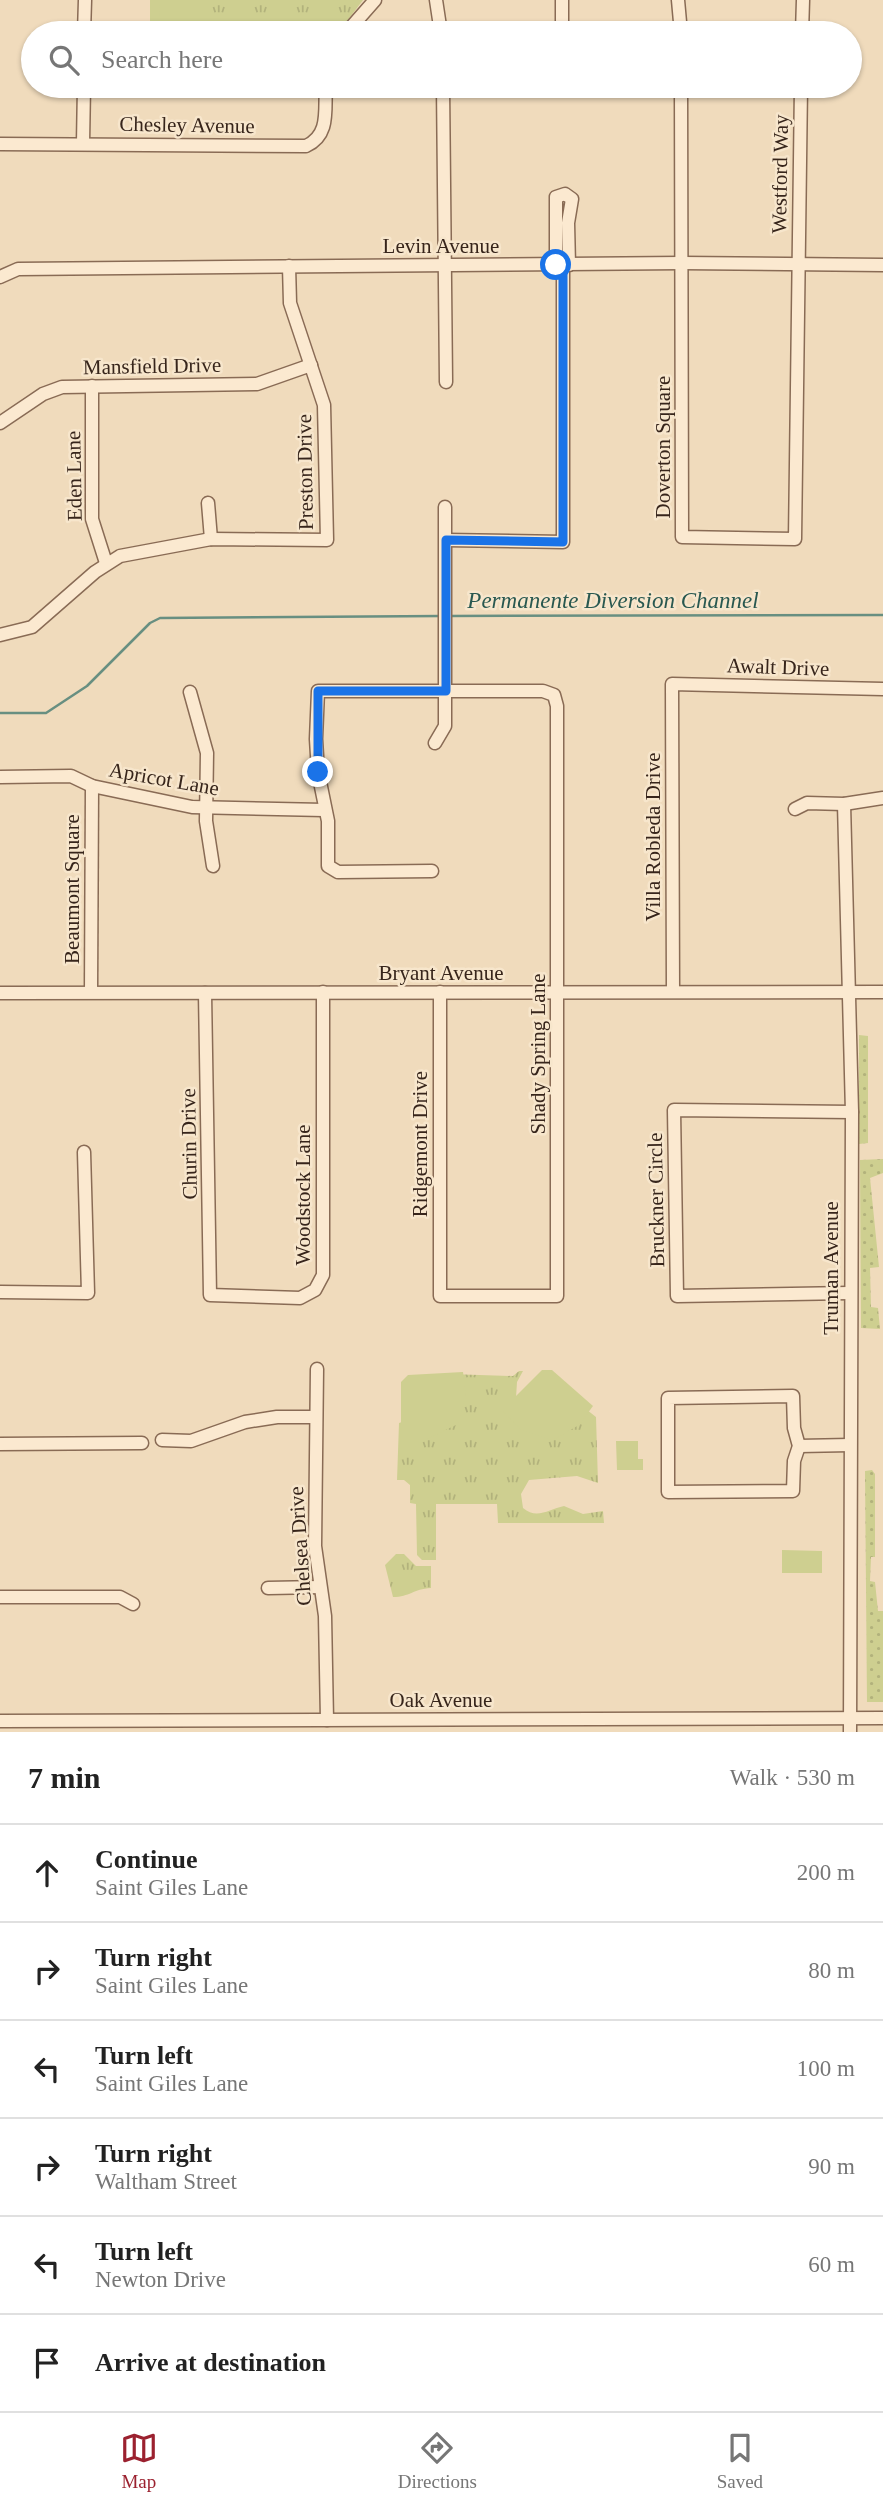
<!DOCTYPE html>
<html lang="en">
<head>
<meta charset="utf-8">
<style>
	:root { --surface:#fff; --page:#f2f2f2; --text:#222; --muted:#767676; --line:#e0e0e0; --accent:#9b212f }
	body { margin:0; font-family:"Times New Roman",serif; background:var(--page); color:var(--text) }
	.stop { position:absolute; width:21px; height:21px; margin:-16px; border:5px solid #1a73e8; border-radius:50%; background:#fff }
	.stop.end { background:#1a73e8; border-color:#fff; box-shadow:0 2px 7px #0008 }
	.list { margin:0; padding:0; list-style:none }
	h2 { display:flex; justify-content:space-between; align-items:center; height:91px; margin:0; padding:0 28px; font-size:30px }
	h2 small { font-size:23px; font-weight:400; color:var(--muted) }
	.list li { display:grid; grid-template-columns:46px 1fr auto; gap:21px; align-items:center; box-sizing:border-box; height:98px; padding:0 28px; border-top:2px solid var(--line) }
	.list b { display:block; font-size:26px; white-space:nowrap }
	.list p { margin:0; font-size:23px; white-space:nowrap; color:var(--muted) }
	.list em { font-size:23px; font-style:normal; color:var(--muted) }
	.icon { flex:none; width:38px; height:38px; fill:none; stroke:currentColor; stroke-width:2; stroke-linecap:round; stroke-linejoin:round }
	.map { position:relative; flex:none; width:883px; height:1732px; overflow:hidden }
	.search { position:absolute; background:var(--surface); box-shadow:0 2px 5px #0004; left:21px; right:21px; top:21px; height:77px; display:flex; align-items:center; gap:18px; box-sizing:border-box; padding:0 24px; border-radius:38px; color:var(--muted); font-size:26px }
	.sheet { height:679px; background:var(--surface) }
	nav { display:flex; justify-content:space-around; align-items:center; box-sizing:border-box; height:98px; border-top:2px solid var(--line); background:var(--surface); font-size:19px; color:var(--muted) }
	nav a { display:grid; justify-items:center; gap:4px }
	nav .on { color:var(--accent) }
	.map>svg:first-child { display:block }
	.grass { fill:url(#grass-dots) }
	.park { fill:url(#park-tufts) }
	.pitch { fill:#cecf90 }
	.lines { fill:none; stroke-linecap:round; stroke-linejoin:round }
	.stream { stroke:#688f81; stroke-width:2.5 }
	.minor-casing { stroke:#896b55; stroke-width:15 }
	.minor { stroke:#fbe9d0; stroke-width:12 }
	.route { stroke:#1a73e8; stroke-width:9 }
	.labels { text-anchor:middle; stroke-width:5; stroke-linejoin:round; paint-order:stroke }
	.street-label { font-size:21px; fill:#37251b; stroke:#f7e6cc }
	.water-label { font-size:23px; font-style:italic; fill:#295850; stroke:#f7e6cc }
</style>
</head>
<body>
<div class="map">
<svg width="883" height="1732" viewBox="0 0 883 1732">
	<defs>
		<pattern id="grass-dots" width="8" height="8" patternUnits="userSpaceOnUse" patternTransform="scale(1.75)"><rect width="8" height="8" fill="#cecf90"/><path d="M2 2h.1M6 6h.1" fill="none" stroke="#b2b27c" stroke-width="1.8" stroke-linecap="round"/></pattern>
		<pattern id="park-tufts" width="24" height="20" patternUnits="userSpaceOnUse" patternTransform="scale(1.75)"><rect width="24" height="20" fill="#cecf90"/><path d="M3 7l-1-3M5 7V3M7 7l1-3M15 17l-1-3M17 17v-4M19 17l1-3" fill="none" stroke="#b2b27c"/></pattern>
	</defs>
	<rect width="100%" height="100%" fill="#f0dbbc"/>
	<g class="grass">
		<polygon points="859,1035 868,1036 868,1143 859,1144"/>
		<polygon points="883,1159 883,1173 870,1178 879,1267 870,1268 871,1307 878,1308 880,1329 861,1328 860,1160"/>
		<polygon points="872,1470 875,1474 875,1557 871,1557 870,1581 875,1582 878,1611 883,1611 883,1702 867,1702 865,1471"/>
	</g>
	<g class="park">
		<polygon points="150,0 363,0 338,33 150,33"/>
		<path d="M519,1371H523L517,1382L516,1398L577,1402L596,1417L598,1483L577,1476L529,1480L521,1494L523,1508C537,1520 549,1509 564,1506L583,1514L603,1511L604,1523H498L497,1504H436V1560H422L417,1555L416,1504L410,1503V1485L404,1480H397L399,1423L402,1422L449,1374L513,1376Z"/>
		<path d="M396,1554H404L416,1566H431V1588C413,1589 410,1597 393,1597L385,1565Z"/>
	</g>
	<g class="pitch">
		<polygon points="160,0 208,0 208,33 159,33"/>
		<polygon points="542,1370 552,1370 593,1406 579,1425 553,1440 520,1429 502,1410"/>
		<polygon points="463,1372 466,1395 458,1424 427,1439 401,1439 401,1382 408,1375"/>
		<polygon points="616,1441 638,1441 638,1459 643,1459 643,1470 617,1470"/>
		<polygon points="782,1550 822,1551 822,1573 782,1573"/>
	</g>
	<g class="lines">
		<g class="stream">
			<polyline points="448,616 883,615"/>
			<polyline points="0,713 46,713 87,686 150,623 160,618 441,616"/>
		</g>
		<g class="minor-casing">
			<g id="minor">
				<polyline points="436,0 441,33"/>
				<polyline points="562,0 562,33"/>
				<polyline points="678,0 681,33"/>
				<polyline points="84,33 85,0"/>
				<polyline points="346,33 375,0"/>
				<polyline points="802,33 803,0"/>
				<polyline points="443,86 446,382"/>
				<polyline points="681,86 682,537 795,539 801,86"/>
				<polyline points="83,143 84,86"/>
				<path d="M0,144L306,146C331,135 324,108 326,86"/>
				<polyline points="556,265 556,197 565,194 572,199 568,223 569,265"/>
				<polyline points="0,277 18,269 682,263 883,265"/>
				<polyline points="92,386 92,519 106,563"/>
				<polyline points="0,423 43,394 62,387 257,384 311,365"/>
				<polyline points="208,503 211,539"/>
				<polyline points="446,540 563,542 563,265"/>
				<polyline points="0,635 32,627 95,572 120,556 211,539 327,540 324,405 290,303 289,266"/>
				<polyline points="190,692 207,753 206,821 213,866"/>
				<polyline points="435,743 445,726 445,507"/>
				<polyline points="0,777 71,776 92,786 192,807 324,810"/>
				<polyline points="844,804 852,1112 850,1732"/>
				<polyline points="795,809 807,803 844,804 883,798"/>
				<polyline points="432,871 338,872 328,866 328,821 318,772 316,739 318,691 543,691 554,695 557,706 557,1296 440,1296 440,992"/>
				<polyline points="673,990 672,684 883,689"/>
				<polyline points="91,992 92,786"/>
				<polyline points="0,993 883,992"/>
				<polyline points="205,993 210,1295 300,1298 315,1290 323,1275 323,992"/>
				<polyline points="0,1292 88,1293 84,1152"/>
				<polyline points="849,1293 677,1296 674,1110 852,1112"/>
				<polyline points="317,1369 315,1546 325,1616 327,1720"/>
				<polygon points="793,1396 794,1428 799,1446 794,1461 793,1491 668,1492 668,1398"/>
				<polyline points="162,1440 191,1441 245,1422 277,1417 314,1417"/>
				<polyline points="0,1444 142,1443"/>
				<polyline points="799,1446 850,1445"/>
				<polyline points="268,1588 320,1587"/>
				<polyline points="0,1597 120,1597 133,1604"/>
				<polyline points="0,1721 883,1718"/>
			</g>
		</g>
		<use href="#minor" class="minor"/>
	</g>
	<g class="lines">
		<polyline class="route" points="318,772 318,691 446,691 446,540 563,542 563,265 556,265"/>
	</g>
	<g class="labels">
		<g class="street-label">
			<text transform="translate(187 125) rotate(1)" y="7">Chesley Avenue</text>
			<text transform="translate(780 174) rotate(-89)" y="7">Westford Way</text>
			<text x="441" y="253">Levin Avenue</text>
			<text transform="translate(152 366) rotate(-1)" y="7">Mansfield Drive</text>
			<text transform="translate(663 447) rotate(-90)" y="7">Doverton Square</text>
			<text transform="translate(305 472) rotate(-91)" y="7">Preston Drive</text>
			<text transform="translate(74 476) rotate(-91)" y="7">Eden Lane</text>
			<text transform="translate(778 667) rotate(2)" y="7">Awalt Drive</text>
			<text transform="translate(164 779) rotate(10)" y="7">Apricot Lane</text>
			<text transform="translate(653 837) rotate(-90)" y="7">Villa Robleda Drive</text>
			<text transform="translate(72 889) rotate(-90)" y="7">Beaumont Square</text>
			<text x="441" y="980">Bryant Avenue</text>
			<text transform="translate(538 1054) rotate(-90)" y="7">Shady Spring Lane</text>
			<text transform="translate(189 1144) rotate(-91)" y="7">Churin Drive</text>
			<text transform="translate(420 1144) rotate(-90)" y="7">Ridgemont Drive</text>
			<text transform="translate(303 1195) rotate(-90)" y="7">Woodstock Lane</text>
			<text transform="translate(656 1200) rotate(-91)" y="7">Bruckner Circle</text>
			<text transform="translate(831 1268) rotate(-90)" y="7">Truman Avenue</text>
			<text transform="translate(300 1546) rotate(-94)" y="7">Chelsea Drive</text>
			<text x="441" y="1707">Oak Avenue</text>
		</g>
		<g class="water-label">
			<text x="613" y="608">Permanente Diversion Channel</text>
		</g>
	</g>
</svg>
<div class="stop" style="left:556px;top:265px"></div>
<div class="stop end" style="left:318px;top:772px"></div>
<div class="search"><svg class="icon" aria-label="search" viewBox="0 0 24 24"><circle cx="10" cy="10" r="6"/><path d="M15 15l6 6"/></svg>Search here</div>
</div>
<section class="sheet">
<h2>7 min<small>Walk · 530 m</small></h2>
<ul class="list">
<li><svg class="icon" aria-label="ahead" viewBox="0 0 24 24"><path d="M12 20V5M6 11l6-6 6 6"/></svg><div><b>Continue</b><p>Saint Giles Lane</p></div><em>200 m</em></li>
<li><svg class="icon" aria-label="right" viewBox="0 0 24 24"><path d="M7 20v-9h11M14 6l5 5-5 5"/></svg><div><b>Turn right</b><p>Saint Giles Lane</p></div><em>80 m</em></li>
<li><svg class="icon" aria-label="left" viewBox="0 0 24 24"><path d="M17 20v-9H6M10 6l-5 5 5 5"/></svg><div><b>Turn left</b><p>Saint Giles Lane</p></div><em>100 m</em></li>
<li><svg class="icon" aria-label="right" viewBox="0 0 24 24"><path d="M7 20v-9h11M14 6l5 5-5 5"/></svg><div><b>Turn right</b><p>Waltham Street</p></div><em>90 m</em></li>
<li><svg class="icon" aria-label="left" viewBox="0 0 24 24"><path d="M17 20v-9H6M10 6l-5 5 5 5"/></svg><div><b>Turn left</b><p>Newton Drive</p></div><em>60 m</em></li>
<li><svg class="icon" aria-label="arrive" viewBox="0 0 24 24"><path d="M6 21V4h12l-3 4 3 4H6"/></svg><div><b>Arrive at destination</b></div></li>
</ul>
</section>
<nav>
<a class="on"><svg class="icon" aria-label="map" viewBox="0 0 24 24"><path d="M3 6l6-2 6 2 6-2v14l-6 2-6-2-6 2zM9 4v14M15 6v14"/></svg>Map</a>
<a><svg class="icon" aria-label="directions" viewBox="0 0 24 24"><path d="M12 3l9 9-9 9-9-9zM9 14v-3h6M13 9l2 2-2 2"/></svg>Directions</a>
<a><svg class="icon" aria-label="saved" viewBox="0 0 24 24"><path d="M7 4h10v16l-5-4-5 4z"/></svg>Saved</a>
</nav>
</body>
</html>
